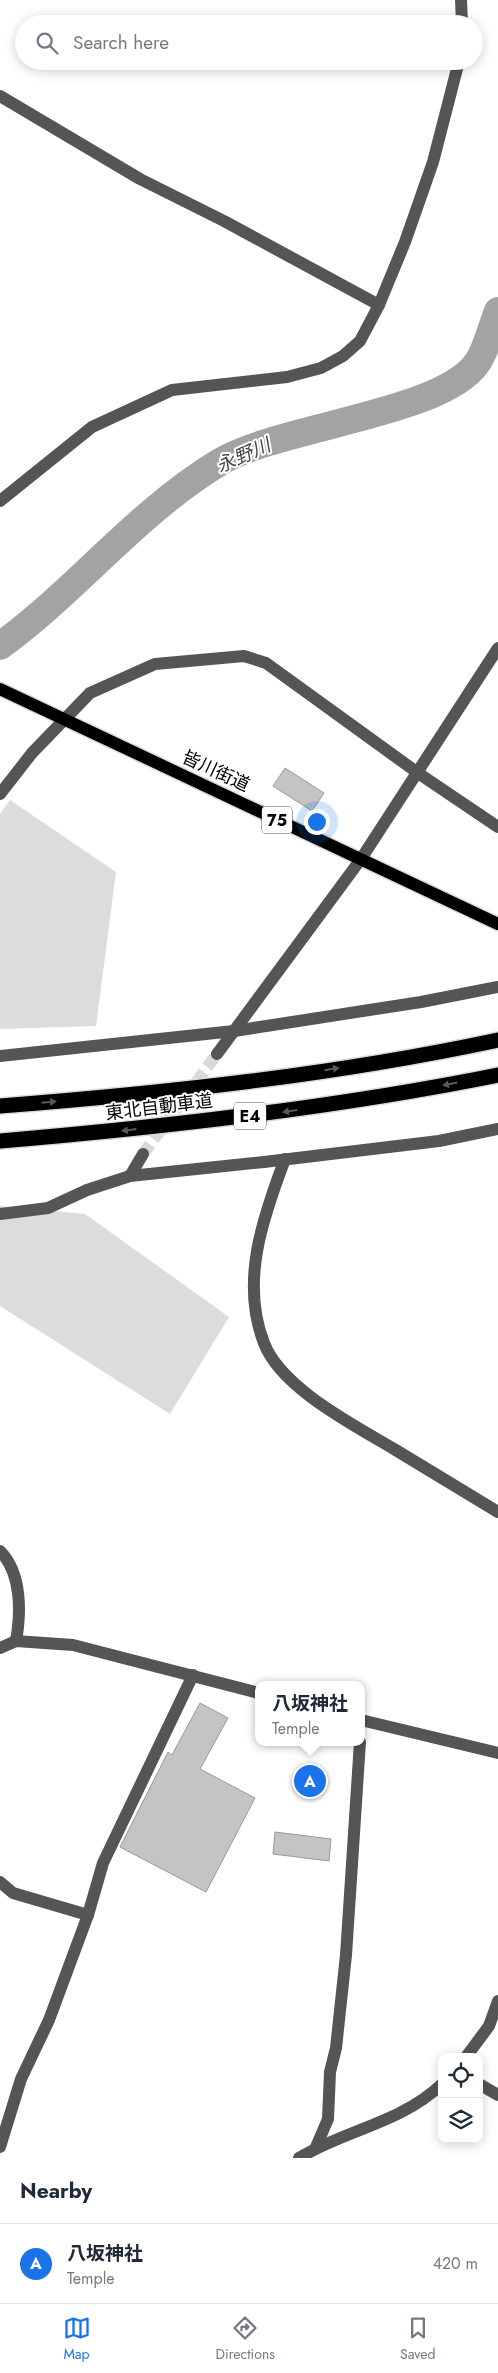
<!DOCTYPE html>
<html lang="en">
<head>
<meta charset="utf-8">
<style>
	:root { --surface:#fff; --page:#f2f2f3; --text:#1f2937; --muted:#747a83; --line:#e0e1e3; --accent:#1a73e8 }
	body { margin:0; font-family:Jost,"Noto Sans JP",sans-serif; background:var(--page); color:var(--text) }
	.controls { position:absolute; right:15px; bottom:15px; display:grid; overflow:hidden; border-radius:10px; box-shadow:0 2px 12px #0003 }
	.controls button { width:45px; height:45px; display:grid; place-items:center; padding:0; border:0; border-bottom:1px solid var(--line); background:var(--surface); color:var(--text); font:25px sans-serif }
	.you { position:absolute; left:316px; top:821px; width:18px; height:18px; margin:-12px; border:4px solid #fff; border-radius:50%; background:#1a73e8; box-shadow:0 0 0 8px #1a73e833 }
	.badge { display:grid; place-items:center; width:32px; height:32px; border-radius:50%; background:var(--accent); color:#fff; font-size:16px; font-weight:700 }
	.pin { position:absolute; translate:-50% -50%; border:2px solid #fff; box-shadow:0 1px 5px #0006 }
	.popup { position:absolute; left:255px; top:1681px; width:110px; height:65px; box-sizing:border-box; display:grid; place-content:center; border-radius:10px; background:var(--surface); filter:drop-shadow(0 1px 4px #0005); font-size:16px; white-space:nowrap; color:var(--muted) }
	.popup b { font-size:19px; color:var(--text) }
	.popup::after { content:''; position:absolute; left:50%; top:100%; margin-left:-10px; border:10px solid transparent; border-top-color:var(--surface) }
	.list { margin:0; padding:0; list-style:none }
	h2 { display:flex; justify-content:space-between; align-items:center; height:65px; margin:0; padding:0 20px; font-size:21px }
	h2 small { font-size:16px; font-weight:400; color:var(--muted) }
	.list li { display:grid; grid-template-columns:32px 1fr auto; gap:15px; align-items:center; box-sizing:border-box; height:80px; padding:0 20px; border-top:1px solid var(--line) }
	.list b { display:block; font-size:19px; white-space:nowrap }
	.list p { margin:0; font-size:16px; white-space:nowrap; color:var(--muted) }
	.list em { font-size:16px; font-style:normal; color:var(--muted) }
	.icon { flex:none; width:28px; height:28px; fill:none; stroke:currentColor; stroke-width:2; stroke-linecap:round; stroke-linejoin:round }
	.map { position:relative; flex:none; width:498px; height:2158px; overflow:hidden }
	.search { position:absolute; background:var(--surface); box-shadow:0 2px 12px #0003; left:15px; right:15px; top:15px; height:55px; display:flex; align-items:center; gap:12px; box-sizing:border-box; padding:0 18px; border-radius:28px; color:var(--muted); font-size:19px }
	.sheet { height:145px; background:var(--surface) }
	nav { display:flex; justify-content:space-around; align-items:center; box-sizing:border-box; height:70px; border-top:1px solid var(--line); background:var(--surface); font-size:14px; color:var(--muted) }
	nav a { display:grid; justify-items:center; gap:2px }
	nav .on { color:var(--accent) }
	.map>svg:first-child { display:block }
	.green { fill:#dcdcdc }
	.lines { fill:none; stroke-linecap:round; stroke-linejoin:round }
	.river { stroke:#a3a3a3; stroke-width:28 }
	.building { fill:#c4c4c4; stroke:#999 }
	.minor-tunnel { stroke:#d9d9d9; stroke-width:12; stroke-dasharray:12 6; stroke-linecap:butt }
	.major-casing { stroke:#dbdbdb; stroke-width:15 }
	.highway-casing { stroke:#dbdbdb; stroke-width:18 }
	.minor { stroke:#555; stroke-width:12 }
	.major { stroke:#000; stroke-width:12 }
	.highway { stroke:#000; stroke-width:15 }
	.oneway { fill:#595959 }
	.labels { text-anchor:middle; stroke-width:4; stroke-linejoin:round; paint-order:stroke }
	.shield { fill:#fff; stroke:#4c4c4c; stroke-width:1 }
	.shield-label { font-size:16px; font-weight:bold; fill:#000 }
	.street-label { font-size:18px; fill:#000; stroke:#fff }
	.water-label { font-size:19px; font-style:italic; fill:#444; stroke:#fff }
</style>
</head>
<body>
<div class="map">
<svg width="498" height="2158" viewBox="0 0 498 2158">
	<rect width="100%" height="100%" fill="#fff"/>
	<g class="green">
		<polygon points="10,800 116,872 96,1026 0,1029 0,814"/>
		<polygon points="0,1206 85,1214 229,1317 170,1414 0,1306"/>
	</g>
	<g class="lines">
		<path class="river" d="M0,646C77,590 137,512 220,462C280,426 442,414 477,363C486,351 492,326 498,311"/>
	</g>
	<g class="building">
		<polygon points="285,768 324,793 312,811 273,786"/>
		<polygon points="200,1703 228,1718 200,1769 255,1798 206,1892 120,1847 168,1752 172,1755"/>
		<polygon points="275,1832 331,1839 329,1861 273,1854"/>
	</g>
	<g class="lines">
		<polyline class="minor-tunnel" points="143,1154 217,1054"/>
		<g class="major-casing">
			<polyline id="major" points="0,689 498,924"/>
		</g>
		<g class="highway-casing">
			<g id="highway">
				<path d="M0,1106C167,1093 334,1075 498,1040"/>
				<path d="M0,1141C167,1127 334,1108 498,1075"/>
			</g>
		</g>
		<g class="minor">
			<polyline points="461,0 462,24"/>
			<polyline points="0,96 140,179 224,221 379,305"/>
			<polyline points="0,501 92,427 172,390 287,377 321,368 343,356 360,341 379,305 405,242 433,162 459,61"/>
			<polyline points="0,794 32,753 90,693 155,664 244,656 266,663 418,773 498,827"/>
			<polyline points="217,1054 361,859 498,648"/>
			<polyline points="0,1056 234,1031 421,1002 498,987"/>
			<path d="M285,1159C263,1217 240,1282 264,1343C281,1388 354,1425 394,1449C429,1470 463,1491 498,1512"/>
			<polyline points="130,1176 143,1154"/>
			<polyline points="0,1214 48,1208 87,1190 130,1176 264,1162 439,1141 498,1129"/>
			<path d="M0,1551C22,1573 21,1613 16,1641"/>
			<polyline points="0,1648 16,1641 73,1645 259,1693"/>
			<polyline points="361,1720 498,1753"/>
			<polyline points="0,1882 13,1893 88,1915"/>
			<polyline points="466,2057 489,2026 498,2001"/>
			<polyline points="479,2084 498,2095"/>
			<polyline points="0,2147 21,2079 49,2020 88,1915 103,1863 193,1675"/>
			<polyline points="316,2147 328,2119 330,2072 336,2048 346,1955 360,1742"/>
			<path d="M299,2158C345,2130 401,2123 442,2084"/>
		</g>
		<use href="#major" class="major"/>
		<use href="#highway" class="highway"/>
	</g>
	<defs><path id="oneway-solid" d="M-6-.8H1V-3.2L6.5 0L1 3.2V.8H-6Z" transform="scale(1.25)"/></defs>
	<g class="oneway">
		<use href="#oneway-solid" transform="translate(332 1069) rotate(-9)"/>
		<use href="#oneway-solid" transform="translate(450 1084) rotate(169)"/>
		<use href="#oneway-solid" transform="translate(49 1102) rotate(-5)"/>
		<use href="#oneway-solid" transform="translate(290 1111) rotate(172)"/>
		<use href="#oneway-solid" transform="translate(129 1130) rotate(173)"/>
	</g>
	<g class="labels">
		<g class="shield">
			<rect x="262" y="806.5" width="30" height="27" rx="4"/>
			<rect x="234" y="1102.5" width="32" height="27" rx="4"/>
		</g>
		<g class="shield-label">
			<text x="277" y="826">75</text>
			<text x="250" y="1122">E4</text>
		</g>
		<g class="street-label">
			<text transform="translate(216 771) rotate(25)" y="6">皆川街道</text>
			<text transform="translate(159 1107) rotate(-7)" y="6">東北自動車道</text>
		</g>
		<g class="water-label">
			<text transform="translate(243 455) rotate(-24)" y="7">永野川</text>
		</g>
	</g>
</svg>
<div class="controls">
<button><svg class="icon" aria-label="locate" viewBox="0 0 24 24"><circle cx="12" cy="12" r="6"/><path d="M12 2v4M12 18v4M2 12h4M18 12h4"/></svg></button>
<button><svg class="icon" aria-label="layers" viewBox="0 0 24 24"><path d="M12 4l9 5-9 5-9-5zM3 14l9 5 9-5"/></svg></button>
</div>
<div class="you"></div>
<div class="pin badge" style="left:310px;top:1781px">A</div>
<div class="popup"><b>八坂神社</b>Temple</div>
<div class="search"><svg class="icon" aria-label="search" viewBox="0 0 24 24"><circle cx="10" cy="10" r="6"/><path d="M15 15l6 6"/></svg>Search here</div>
</div>
<section class="sheet">
<h2>Nearby<small></small></h2>
<ul class="list">
<li><span class="badge">A</span><div><b>八坂神社</b><p>Temple</p></div><em>420 m</em></li>
</ul>
</section>
<nav>
<a class="on"><svg class="icon" aria-label="map" viewBox="0 0 24 24"><path d="M3 6l6-2 6 2 6-2v14l-6 2-6-2-6 2zM9 4v14M15 6v14"/></svg>Map</a>
<a><svg class="icon" aria-label="directions" viewBox="0 0 24 24"><path d="M12 3l9 9-9 9-9-9zM9 14v-3h6M13 9l2 2-2 2"/></svg>Directions</a>
<a><svg class="icon" aria-label="saved" viewBox="0 0 24 24"><path d="M7 4h10v16l-5-4-5 4z"/></svg>Saved</a>
</nav>
</body>
</html>
